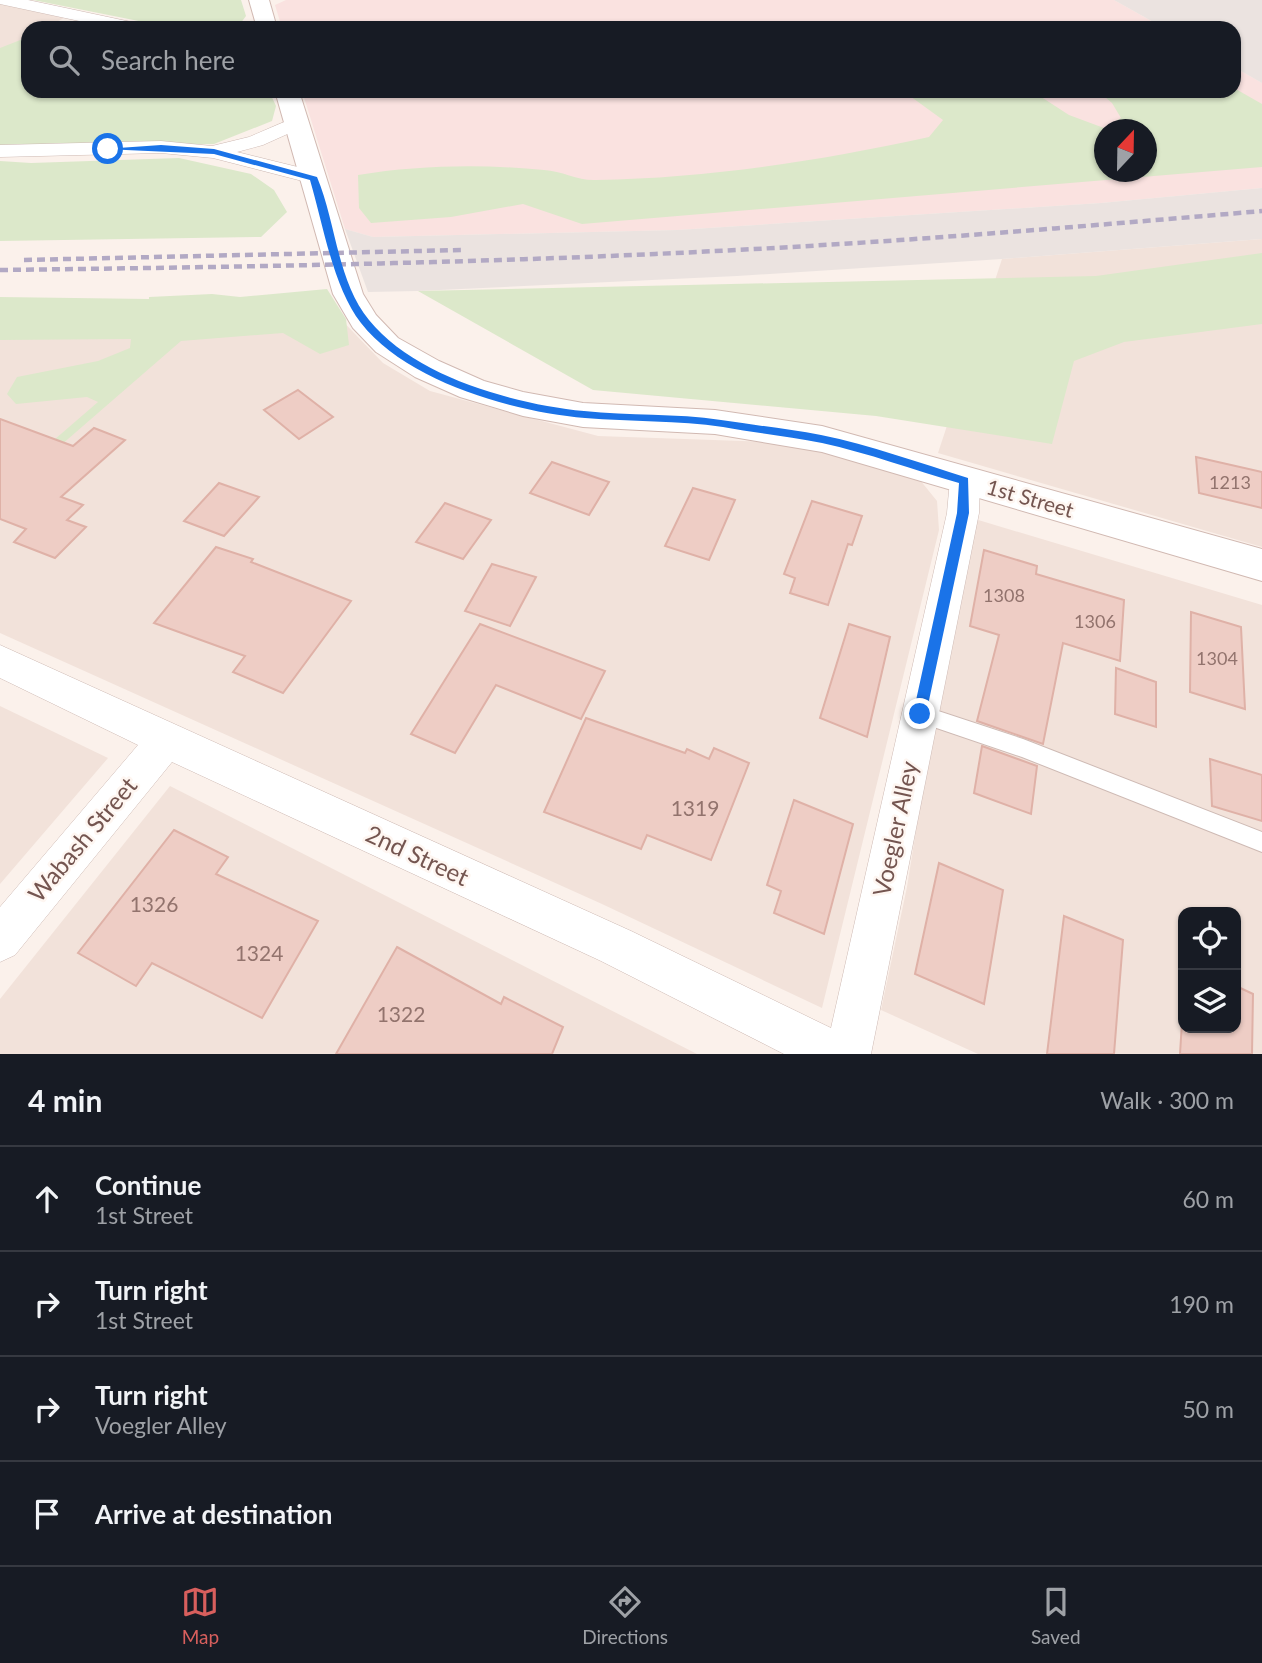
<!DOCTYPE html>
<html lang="en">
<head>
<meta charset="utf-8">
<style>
	:root { --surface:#171b24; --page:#242831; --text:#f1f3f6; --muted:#9ea1a6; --line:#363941; --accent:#d85f5d }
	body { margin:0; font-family:Lato,sans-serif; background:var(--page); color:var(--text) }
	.controls { position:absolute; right:21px; bottom:21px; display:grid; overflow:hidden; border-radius:14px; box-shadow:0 2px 5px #0004 }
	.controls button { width:63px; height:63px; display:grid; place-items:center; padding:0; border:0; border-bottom:2px solid var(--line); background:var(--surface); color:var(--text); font:35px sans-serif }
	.compass { position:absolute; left:1094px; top:119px; width:63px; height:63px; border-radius:50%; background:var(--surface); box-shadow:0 2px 5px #0004; rotate:22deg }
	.stop { position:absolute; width:21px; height:21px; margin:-16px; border:5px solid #1a73e8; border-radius:50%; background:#fff }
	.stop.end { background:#1a73e8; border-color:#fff; box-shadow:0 2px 7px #0008 }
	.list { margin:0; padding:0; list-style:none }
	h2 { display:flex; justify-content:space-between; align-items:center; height:91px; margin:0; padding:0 28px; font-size:30px }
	h2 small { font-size:23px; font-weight:400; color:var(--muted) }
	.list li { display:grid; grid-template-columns:46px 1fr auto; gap:21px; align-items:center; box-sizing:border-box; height:105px; padding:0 28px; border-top:2px solid var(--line) }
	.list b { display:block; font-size:26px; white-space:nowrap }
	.list p { margin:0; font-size:23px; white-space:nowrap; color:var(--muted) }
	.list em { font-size:23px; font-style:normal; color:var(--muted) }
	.icon { flex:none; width:38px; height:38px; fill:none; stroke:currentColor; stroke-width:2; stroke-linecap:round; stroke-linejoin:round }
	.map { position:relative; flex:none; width:1262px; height:1054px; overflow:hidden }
	.search { position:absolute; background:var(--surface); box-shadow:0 2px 5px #0004; left:21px; right:21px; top:21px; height:77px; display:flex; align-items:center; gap:18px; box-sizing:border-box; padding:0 24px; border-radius:21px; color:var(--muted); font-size:26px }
	.sheet { height:511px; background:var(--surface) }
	nav { display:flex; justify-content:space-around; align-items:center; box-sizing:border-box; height:98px; border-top:2px solid var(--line); background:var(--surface); font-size:19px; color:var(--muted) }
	nav a { display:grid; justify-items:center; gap:4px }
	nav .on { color:var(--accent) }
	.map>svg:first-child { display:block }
	.residential { fill:#f2e2da; fill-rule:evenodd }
	.commercial { fill:#fae2e0; fill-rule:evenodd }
	.industrial { fill:#ebe3e0 }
	.green { fill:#dce8ca; fill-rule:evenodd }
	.building { fill:#eecdc5; stroke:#dfb1a7; stroke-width:2 }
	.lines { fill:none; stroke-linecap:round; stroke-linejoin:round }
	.lane-casing { stroke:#cebab4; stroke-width:2 }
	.street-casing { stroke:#cebab4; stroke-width:1 }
	.secondary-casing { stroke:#d1b9b2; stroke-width:2 }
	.lane { fill:#fff; fill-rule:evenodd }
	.street { fill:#fff; fill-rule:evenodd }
	.secondary { fill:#fff; fill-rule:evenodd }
	.rail { stroke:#b2a9c4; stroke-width:4.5; stroke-dasharray:8 5; stroke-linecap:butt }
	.route { fill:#1a73e8 }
	.labels { text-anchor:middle; stroke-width:5; stroke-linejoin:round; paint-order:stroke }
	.number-label { font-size:18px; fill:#92736d }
	.street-label { font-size:21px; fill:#745550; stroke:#fef6f1 }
	.near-number-label { font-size:21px; fill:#92736d }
	.near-street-label { font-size:24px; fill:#745550; stroke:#fef6f1 }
</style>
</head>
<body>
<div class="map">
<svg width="1262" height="1054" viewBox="0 0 1262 1054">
	<rect width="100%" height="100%" fill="#fbf1eb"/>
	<g class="residential">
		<polygon points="0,4 64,18 45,28 28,28 28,37 0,52"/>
		<polygon points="1262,239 1262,547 938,453 1002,259"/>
		<polygon points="331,309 383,363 430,391 598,436 771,442 859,458 920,480 937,501 939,530 822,1008 602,904 0,633 0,318"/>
		<path d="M975,519L1262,605V1054H978L881,1010L907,887L948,630ZM1183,912H1236V1028H1183Z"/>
		<polygon points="0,706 108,758 0,884"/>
		<polygon points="170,786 697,1054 0,1054 0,999"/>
	</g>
	<g class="commercial">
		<polygon points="286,0 1114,0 1164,28 282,28 275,5"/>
		<path d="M1234,67L1262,83V188L1101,203L677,230L373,237L345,229L302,91H1234ZM1104,130H1146V172H1104Z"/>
	</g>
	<g class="industrial">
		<polygon points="1114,0 1262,0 1262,83 1234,67 1234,28 1164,28"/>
		<polygon points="1262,188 1262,239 1002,259 737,276 418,291 368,292 345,229 373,237 677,230 1101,203"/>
	</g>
	<g class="green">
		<polygon points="33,0 241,0 246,16 237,28 174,28"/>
		<polygon points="28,37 28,91 269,91 276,106 272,121 214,144 0,147 0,48"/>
		<path d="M1234,88L1262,104V167L582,224L523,204L451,217L371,223L359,208L358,175C419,165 483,164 544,170C562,171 579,181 596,180C709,178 819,161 929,137L943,120L903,91H1032L1069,115L1104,128L1121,118L1112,103L1098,91H1234ZM1104,130H1146V172H1104Z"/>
		<polygon points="179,158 251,174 274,190 287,212 261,237 0,241 0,161 31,163"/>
		<polygon points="1262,253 1262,324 1124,342 1074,361 1052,444 876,416 593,390 418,291 1096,276"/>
		<polygon points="327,289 346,319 349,345 320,354 283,333 181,341 0,498 3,484 98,402 87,397 16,404 7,394 17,377 98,361 130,348 131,339 0,340 0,297 149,299 149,297 212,294 240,297"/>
	</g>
	<g class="building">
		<polygon points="298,390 333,417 299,439 264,410"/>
		<polygon points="0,419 73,446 94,428 125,440 61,497 83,505 67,520 86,527 55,558 14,542 26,529 0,519"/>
		<polygon points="1196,457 1262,472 1262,508 1199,493"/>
		<polygon points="552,462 609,482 589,515 530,493"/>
		<polygon points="219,483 259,497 224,536 184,521"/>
		<polygon points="693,488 735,500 709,560 665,546"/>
		<polygon points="812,501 862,516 852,545 848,544 828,605 790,593 795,578 784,574"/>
		<polygon points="445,503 491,520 463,559 416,542"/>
		<polygon points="216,547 253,559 251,562 351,601 283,693 233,672 245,656 154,623"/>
		<polygon points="984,550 1037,566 1036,574 1124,600 1120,661 1063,643 1043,744 977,721 999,635 970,626"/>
		<polygon points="492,564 536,577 510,626 465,611"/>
		<polygon points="1191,612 1241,627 1245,709 1190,692"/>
		<polygon points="480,624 605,671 581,719 496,685 455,753 411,734"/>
		<polygon points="849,624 890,637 867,737 820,718"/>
		<polygon points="1116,668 1156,682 1156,727 1115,714"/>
		<polygon points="586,718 685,753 687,749 709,759 714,748 749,763 711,860 647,835 641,849 544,812"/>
		<polygon points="982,746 1037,766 1031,814 974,793"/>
		<polygon points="1210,759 1262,775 1262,821 1212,806"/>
		<polygon points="794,800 853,824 824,934 774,913 781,891 767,885"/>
		<polygon points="174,830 228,857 216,874 318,921 262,1018 152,963 136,986 78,953"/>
		<polygon points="939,863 1003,890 984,1004 915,974"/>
		<polygon points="1064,916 1123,940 1114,1054 1047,1054"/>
		<polygon points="397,947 501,1004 504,997 563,1027 552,1054 336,1054"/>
		<polygon points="1236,986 1253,994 1252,1054 1180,1054 1183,1006 1183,1028 1236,1028"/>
	</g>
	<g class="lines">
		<g class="lane-casing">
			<polygon id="lane" points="920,705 1023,739 1262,832 1262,852 1022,757 913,720 911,714 913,708"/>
		</g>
		<g class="street-casing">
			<g id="street">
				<polygon points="0,0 28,0 136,23 145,28 112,28 0,4"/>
				<polygon points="296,117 303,119 306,123 303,127 263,145 237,152 322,173 325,178 322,183 314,184 213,158 161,153 0,157 0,145 161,141 212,146 249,137"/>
				<polygon points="965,469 976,472 980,480 979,513 871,1054 784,1054 601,961 172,762 15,955 0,962 0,907 138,745 0,678 0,645 631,931 831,1028 947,513 950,480 954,472"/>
			</g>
		</g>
		<g class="secondary-casing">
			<g id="secondary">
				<polygon points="249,0 269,0 277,28 257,28"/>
				<polygon points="275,91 299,91 363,294 376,315 398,338 439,361 484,381 523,392 583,403 715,410 822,426 1262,549 1262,581 822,452 715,434 583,427 523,416 460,397 415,377 376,352 353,328 333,294"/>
			</g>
		</g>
		<use href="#lane" class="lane"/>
		<use href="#street" class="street"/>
		<use href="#secondary" class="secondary"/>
		<g class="rail">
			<polyline points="24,260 462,250"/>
			<path d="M0,270C245,267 491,263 736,250C912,241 1087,226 1262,211"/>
		</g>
	</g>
	<path class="route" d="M161,145L214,149L317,177C336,222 337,281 369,320C415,377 514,404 584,411C629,416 676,413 721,420C754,425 788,429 821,435C870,445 920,463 968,478L969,513L925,719L920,720L913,714L957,513L959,483C914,470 868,453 822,443C789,436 755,433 723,427C678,420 631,422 585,418C514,412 407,382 361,323C333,287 323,224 310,180L214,154L104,149Z"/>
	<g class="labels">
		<g class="number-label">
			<text x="1230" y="489">1213</text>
			<text x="1004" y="602">1308</text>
			<text x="1095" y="628">1306</text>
			<text x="1217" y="665">1304</text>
		</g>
		<g class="street-label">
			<text transform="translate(1030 499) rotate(16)" y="7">1st Street</text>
		</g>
		<g class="near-number-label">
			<text x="695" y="816">1319</text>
			<text x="154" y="912">1326</text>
			<text x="259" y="961">1324</text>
			<text x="401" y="1022">1322</text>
		</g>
		<g class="near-street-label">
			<text transform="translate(896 829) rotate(-78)" y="8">Voegler Alley</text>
			<text transform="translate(83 840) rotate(-50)" y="8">Wabash Street</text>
			<text transform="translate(417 856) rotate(25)" y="8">2nd Street</text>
		</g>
	</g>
</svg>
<div class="controls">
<button><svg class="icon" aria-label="locate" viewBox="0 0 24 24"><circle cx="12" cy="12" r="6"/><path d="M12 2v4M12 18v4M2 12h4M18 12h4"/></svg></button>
<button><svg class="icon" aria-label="layers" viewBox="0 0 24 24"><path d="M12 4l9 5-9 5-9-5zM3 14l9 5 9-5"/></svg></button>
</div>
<svg class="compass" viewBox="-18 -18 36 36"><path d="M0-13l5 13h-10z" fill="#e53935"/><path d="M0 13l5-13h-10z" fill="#9ea1a6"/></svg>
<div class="stop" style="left:108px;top:149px"></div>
<div class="stop end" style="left:920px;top:714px"></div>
<div class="search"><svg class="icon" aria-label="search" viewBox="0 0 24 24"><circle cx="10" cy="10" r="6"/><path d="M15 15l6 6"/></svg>Search here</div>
</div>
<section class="sheet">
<h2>4 min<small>Walk · 300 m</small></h2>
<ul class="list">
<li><svg class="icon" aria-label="ahead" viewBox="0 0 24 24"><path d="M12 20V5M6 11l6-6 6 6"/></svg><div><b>Continue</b><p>1st Street</p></div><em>60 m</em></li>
<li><svg class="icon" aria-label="right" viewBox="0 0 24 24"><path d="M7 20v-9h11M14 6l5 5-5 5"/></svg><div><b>Turn right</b><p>1st Street</p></div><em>190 m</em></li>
<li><svg class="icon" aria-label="right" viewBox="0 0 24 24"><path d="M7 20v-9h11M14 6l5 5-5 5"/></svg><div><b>Turn right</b><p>Voegler Alley</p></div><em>50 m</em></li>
<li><svg class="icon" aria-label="arrive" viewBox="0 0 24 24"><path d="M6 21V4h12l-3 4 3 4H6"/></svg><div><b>Arrive at destination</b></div></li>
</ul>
</section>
<nav>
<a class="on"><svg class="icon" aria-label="map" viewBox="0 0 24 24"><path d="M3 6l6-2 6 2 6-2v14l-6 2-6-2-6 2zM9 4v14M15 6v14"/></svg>Map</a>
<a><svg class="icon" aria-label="directions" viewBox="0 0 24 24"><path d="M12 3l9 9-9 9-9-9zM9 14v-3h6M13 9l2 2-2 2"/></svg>Directions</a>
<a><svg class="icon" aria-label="saved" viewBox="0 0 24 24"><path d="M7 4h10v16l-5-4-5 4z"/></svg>Saved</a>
</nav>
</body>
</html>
